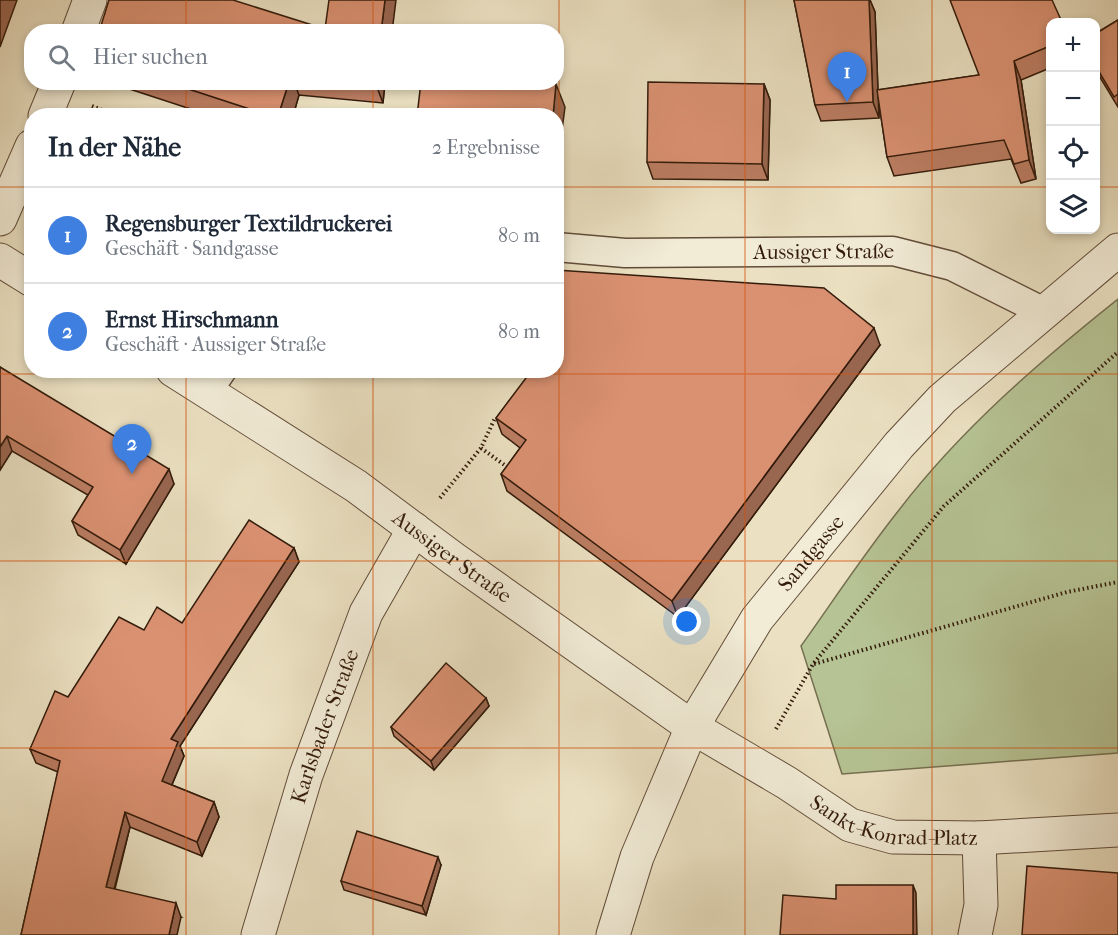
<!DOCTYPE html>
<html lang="de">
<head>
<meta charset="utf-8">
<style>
	:root { --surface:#fff; --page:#f2f2f3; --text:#1f2937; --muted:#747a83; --line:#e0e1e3; --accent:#0f766e }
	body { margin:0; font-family:"IM FELL French Canon",serif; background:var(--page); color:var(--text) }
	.controls { position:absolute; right:18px; top:18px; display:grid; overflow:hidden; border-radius:12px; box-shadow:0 3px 9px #0003 }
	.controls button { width:54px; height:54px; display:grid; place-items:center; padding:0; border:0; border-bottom:2px solid var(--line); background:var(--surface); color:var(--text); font:30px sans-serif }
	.you { position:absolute; left:687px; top:622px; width:21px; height:21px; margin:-15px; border:4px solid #fff; border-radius:50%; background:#1a73e8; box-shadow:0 0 0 9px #1a73e833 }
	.badge { display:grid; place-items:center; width:39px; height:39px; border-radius:50%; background:var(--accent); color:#fff; font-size:20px; font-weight:700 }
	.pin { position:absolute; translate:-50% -50px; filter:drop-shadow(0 2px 3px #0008) }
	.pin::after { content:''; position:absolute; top:32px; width:21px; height:18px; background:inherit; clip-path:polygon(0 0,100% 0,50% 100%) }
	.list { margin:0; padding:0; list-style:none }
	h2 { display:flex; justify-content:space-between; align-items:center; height:78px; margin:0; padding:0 24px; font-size:26px }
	h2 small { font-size:20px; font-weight:400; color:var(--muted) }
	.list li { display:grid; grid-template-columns:39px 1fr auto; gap:18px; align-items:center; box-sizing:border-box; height:96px; padding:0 24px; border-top:2px solid var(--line) }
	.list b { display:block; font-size:22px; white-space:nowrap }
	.list p { margin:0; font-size:20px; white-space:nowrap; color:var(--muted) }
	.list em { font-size:20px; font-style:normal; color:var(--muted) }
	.icon { flex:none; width:33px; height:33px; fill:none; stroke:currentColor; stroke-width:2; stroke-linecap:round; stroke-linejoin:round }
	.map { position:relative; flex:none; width:1118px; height:935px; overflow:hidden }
	.search { position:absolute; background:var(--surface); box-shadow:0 3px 9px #0003; left:24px; top:24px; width:540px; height:66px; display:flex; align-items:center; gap:15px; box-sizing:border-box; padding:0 21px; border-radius:24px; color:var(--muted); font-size:22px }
	.panel { position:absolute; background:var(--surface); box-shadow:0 3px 9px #0003; left:24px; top:108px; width:540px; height:270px; border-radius:24px }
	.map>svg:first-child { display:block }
	.green { fill:#b6c394; stroke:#746f50; stroke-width:1.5 }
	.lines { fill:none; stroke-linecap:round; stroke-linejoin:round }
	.service-casing { stroke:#614c39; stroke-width:31 }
	.minor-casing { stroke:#614c39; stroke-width:35 }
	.tertiary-casing { stroke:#614c39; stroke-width:35 }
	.path { stroke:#331b0b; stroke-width:4; stroke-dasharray:1.5 3; stroke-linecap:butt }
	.service { stroke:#f2ecd7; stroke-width:28 }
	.minor { stroke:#f2ecd7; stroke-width:33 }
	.tertiary { stroke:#f2ecd7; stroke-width:33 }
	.wall { fill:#bb7d62; stroke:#331b0b; stroke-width:1.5 }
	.shaded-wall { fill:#996650; stroke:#331b0b; stroke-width:1.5 }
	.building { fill:#da9172; stroke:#331b0b; stroke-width:1.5 }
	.grid { fill:none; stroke:#d6530c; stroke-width:1.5; stroke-opacity:0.55 }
	.labels { text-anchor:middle; stroke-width:4.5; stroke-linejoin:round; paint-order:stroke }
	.street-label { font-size:21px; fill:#331b0b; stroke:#f2ecd7 }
</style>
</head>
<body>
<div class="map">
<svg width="1118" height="935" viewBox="0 0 1118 935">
	<rect width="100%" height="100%" fill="#ebe1c2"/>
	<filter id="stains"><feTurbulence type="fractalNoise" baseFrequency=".00333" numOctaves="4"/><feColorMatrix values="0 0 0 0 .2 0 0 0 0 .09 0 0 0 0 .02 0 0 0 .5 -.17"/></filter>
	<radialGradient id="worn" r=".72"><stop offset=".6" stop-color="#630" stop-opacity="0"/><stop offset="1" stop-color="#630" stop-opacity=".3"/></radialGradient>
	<path class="green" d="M1118,299V753L842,774L801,646C833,601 864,554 899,510C961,429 1039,362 1118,299Z"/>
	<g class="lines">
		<g class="service-casing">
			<g id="service">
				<path id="s1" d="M556,247L625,253L893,251L952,266L1044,312"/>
				<polyline points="207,392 222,370"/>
			</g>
		</g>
		<g class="minor-casing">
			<g id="minor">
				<polyline points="78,32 90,0"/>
				<polyline points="45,116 59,82"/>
				<polyline points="0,219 32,146"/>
				<path id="s2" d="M692,727L787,783L850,825L893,837L979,838L1118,830"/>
				<path id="s3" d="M258,935L306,775L366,613L414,529"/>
				<polyline points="975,935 981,905 979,838"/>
			</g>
		</g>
		<g class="tertiary-casing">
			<g id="tertiary">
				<polyline points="0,260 32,280"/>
				<path id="s4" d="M173,370L356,486L454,559L692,727"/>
				<path id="s5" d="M613,935L637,857L692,727L757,619L899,445L942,399L1118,250"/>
			</g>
		</g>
		<g class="path">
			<polyline points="92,106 117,116"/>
			<polyline points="481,448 510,469"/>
			<polyline points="440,498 481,448 495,418"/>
			<polyline points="814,664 1067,592 1118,582"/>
			<polyline points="776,729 813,664 944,506 1118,352"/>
		</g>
		<use href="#service" class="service"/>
		<use href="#minor" class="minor"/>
		<use href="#tertiary" class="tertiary"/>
	</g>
	<g class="wall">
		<polygon points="794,0 870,0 875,12 878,90 979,75 1050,22 1050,68 1021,80 1036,179 1021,183 1011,159 894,176 887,157 879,104 879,118 821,121 815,105"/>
		<polygon points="1118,20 1118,107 1095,69 1095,34"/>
		<polygon points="108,82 385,82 383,103 299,95 293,116 212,116"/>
		<polygon points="764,84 770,100 768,180 653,179 647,162"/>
		<polygon points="880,345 678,617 507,491 501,474 520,448 502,434 496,418 531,372 518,370 556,370"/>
		<polygon points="0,367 174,484 126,564 78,535 72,521 88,495 12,451 0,470"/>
		<polygon points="294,548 299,562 180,746 184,756 172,785 214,802 219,817 202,856 130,827 115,889 181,917 21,935 58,772 36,763 30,749 68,697 144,630 182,623"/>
		<polygon points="486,698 489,706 434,770 394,736 391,727"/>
		<polygon points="441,865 426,915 344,890 341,881"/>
	</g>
	<g class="shaded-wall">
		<polygon points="0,0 17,0 0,47"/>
		<polygon points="385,0 396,0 392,32 381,32"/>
		<polygon points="869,0 870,0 875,12 879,118 873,102"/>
		<polygon points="1014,61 1021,80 1036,179 1029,160"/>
		<polygon points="289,82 294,82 299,95 293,116 278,116"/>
		<polygon points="375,82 385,82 383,103"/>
		<polygon points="556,84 565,107 556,176 556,116 553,116"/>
		<polygon points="764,84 770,100 768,180 762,164"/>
		<polygon points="874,328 880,345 678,617 672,601"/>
		<polygon points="7,436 12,451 0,470 0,447"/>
		<polygon points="169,469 174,484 126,564 120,550"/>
		<polygon points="294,548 299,562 180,746 184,756 167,796 162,781 171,739"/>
		<polygon points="486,698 489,706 434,770 431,761"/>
		<polygon points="214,802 219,817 202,856 197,842"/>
		<polygon points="125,812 130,827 111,901 106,887"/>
		<polygon points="438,857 441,865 426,915 422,906"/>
		<polygon points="913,885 916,893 917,935 913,935"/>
		<polygon points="176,903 181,917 177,935 169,935"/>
	</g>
	<g class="building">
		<polygon points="109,0 233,0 325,29 329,0 385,0 381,32 99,32"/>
		<polygon points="794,0 869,0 873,102 815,105"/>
		<polygon points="950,0 1052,0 1062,22 1050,22 1050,46 1014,61 1029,160 1014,164 1004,140 887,157 877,90 979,75"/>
		<polygon points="1118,20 1118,94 1114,97 1095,65 1095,34"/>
		<polygon points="167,82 289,82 278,116 271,116"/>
		<polygon points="421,82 546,82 556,84 553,116 417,116"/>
		<polygon points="648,82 764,84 762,164 647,162"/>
		<polygon points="556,270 824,288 874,328 672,601 501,474 526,440 496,418 532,370 556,370"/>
		<polygon points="0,367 169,469 120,550 72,521 93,487 7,436 0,447"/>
		<polygon points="249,520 294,548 171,739 178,742 162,781 214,802 197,842 125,812 106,887 176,903 169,935 21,935 60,761 30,749 55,691 68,697 119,617 144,630 157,607 182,623"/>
		<polygon points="446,663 486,698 431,761 391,727"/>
		<polygon points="357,831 438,857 422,906 341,881"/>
		<polygon points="1027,866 1118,873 1118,935 1022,935"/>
		<polygon points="836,885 913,885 913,935 780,935 783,895 836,899"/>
	</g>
	<path class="grid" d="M186,0V32M373,0V32M559,0V935M745,0V935M932,0V935M186,82V116M373,82V116M0,187H32M556,187H1050M1096,187H1118M186,370V935M373,370V935M0,374H1118M0,561H1118M0,748H1118"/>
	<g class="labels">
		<g class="street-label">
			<text dy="7" stroke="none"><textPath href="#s1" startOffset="268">Aussiger Straße</textPath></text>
			<text dy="7" stroke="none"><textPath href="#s5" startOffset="434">Sandgasse</textPath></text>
			<text dy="7" stroke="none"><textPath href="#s4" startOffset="336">Aussiger Straße</textPath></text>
			<text dy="7" stroke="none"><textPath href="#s3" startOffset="219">Karlsbader Straße</textPath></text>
			<text dy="7" stroke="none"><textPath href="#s2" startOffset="228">Sankt-Konrad-Platz</textPath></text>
		</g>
	</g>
	<rect width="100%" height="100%" filter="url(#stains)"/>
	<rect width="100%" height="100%" fill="url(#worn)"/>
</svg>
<div class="controls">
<button>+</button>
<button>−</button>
<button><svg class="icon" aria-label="locate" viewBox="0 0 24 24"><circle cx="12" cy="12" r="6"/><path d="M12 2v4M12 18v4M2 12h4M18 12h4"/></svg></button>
<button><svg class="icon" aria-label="layers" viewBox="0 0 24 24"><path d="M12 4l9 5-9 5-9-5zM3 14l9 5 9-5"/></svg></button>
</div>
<div class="you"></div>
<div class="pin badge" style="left:847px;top:102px;background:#3f7fe0">1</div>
<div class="pin badge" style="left:132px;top:474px;background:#3f7fe0">2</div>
<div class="search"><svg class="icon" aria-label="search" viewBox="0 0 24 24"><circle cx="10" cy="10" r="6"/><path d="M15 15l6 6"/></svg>Hier suchen</div>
<section class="panel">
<h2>In der Nähe<small>2 Ergebnisse</small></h2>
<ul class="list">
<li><span class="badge" style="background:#3f7fe0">1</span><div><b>Regensburger Textildruckerei</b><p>Geschäft · Sandgasse</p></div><em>80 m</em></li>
<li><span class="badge" style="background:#3f7fe0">2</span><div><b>Ernst Hirschmann</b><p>Geschäft · Aussiger Straße</p></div><em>80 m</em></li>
</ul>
</section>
</div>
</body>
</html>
